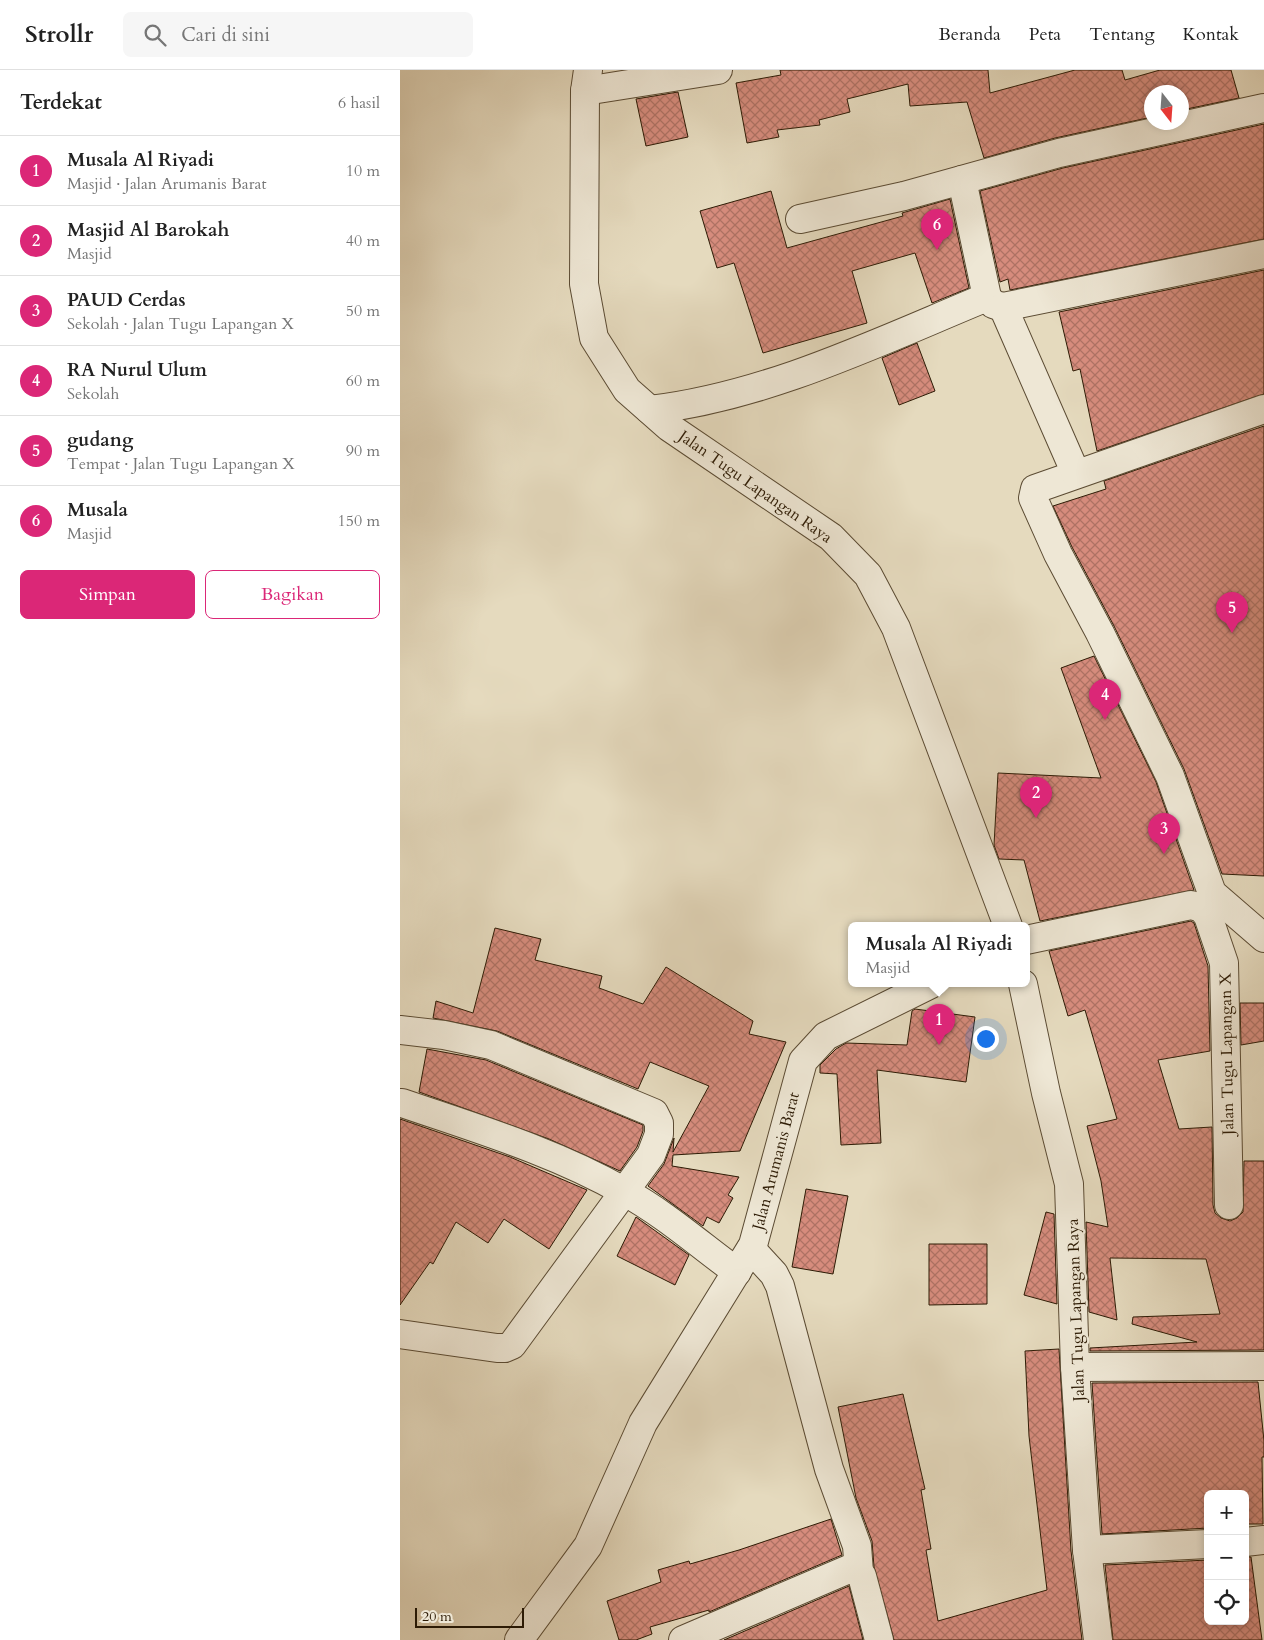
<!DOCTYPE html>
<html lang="id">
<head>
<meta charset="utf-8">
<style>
	:root { --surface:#fff; --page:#f6f6f6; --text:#222; --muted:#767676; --line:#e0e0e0; --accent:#db2777 }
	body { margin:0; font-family:Cardo,serif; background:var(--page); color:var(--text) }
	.controls { position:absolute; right:15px; bottom:15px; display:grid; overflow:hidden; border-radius:8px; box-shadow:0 2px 8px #0003 }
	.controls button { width:45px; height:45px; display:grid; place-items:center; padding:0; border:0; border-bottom:1px solid var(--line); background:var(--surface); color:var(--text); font:25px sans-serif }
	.compass { position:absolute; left:744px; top:15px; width:45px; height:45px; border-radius:50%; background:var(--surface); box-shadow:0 2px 8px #0003; rotate:163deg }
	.scale { position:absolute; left:15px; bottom:12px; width:109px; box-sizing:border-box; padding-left:5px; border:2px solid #2d1b05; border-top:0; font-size:14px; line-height:18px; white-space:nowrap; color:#2d1b05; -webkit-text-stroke:4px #eee7d5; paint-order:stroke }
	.you { position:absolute; left:585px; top:968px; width:18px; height:18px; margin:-12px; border:4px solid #fff; border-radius:50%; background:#1a73e8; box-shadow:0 0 0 8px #1a73e833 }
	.badge { display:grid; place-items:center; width:32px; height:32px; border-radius:50%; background:var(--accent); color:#fff; font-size:16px; font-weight:700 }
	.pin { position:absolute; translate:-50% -41px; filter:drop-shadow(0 1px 2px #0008) }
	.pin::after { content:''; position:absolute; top:26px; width:18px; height:15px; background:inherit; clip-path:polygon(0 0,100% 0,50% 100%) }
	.popup { position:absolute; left:448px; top:852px; width:182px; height:65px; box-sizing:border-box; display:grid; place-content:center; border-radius:8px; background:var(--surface); filter:drop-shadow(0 1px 4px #0005); font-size:16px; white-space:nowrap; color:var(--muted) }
	.popup b { font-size:19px; color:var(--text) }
	.popup::after { content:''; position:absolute; left:50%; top:100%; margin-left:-10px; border:10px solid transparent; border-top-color:var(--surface) }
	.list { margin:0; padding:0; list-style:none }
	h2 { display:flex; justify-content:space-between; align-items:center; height:65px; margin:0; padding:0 20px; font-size:21px }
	h2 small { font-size:16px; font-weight:400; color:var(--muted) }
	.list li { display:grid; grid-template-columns:32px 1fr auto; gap:15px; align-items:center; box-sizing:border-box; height:70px; padding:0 20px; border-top:1px solid var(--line) }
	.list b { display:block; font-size:19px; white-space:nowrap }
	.list p { margin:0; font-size:16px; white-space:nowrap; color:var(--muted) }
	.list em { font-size:16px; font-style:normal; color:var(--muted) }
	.actions { display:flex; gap:10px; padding:15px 20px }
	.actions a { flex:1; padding:11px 0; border:1px solid var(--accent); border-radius:8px; text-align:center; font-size:18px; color:var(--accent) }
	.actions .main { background:var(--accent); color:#fff }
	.icon { flex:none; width:28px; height:28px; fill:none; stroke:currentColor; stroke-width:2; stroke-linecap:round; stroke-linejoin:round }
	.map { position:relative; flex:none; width:864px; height:1570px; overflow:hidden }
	header { display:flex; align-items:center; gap:30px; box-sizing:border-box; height:70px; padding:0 25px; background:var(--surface); border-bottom:1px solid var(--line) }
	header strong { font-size:24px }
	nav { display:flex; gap:28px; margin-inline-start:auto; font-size:18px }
	.search { width:350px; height:45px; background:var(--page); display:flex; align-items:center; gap:12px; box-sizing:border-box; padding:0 18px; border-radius:8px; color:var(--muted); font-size:19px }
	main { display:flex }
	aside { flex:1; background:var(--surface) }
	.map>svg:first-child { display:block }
	.building { fill:url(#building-cross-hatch); stroke:#2d1b05 }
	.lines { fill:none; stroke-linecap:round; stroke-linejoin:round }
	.minor-casing { stroke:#5b4b33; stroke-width:30 }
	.minor { stroke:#eee7d5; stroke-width:28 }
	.labels { text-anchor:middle; stroke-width:4.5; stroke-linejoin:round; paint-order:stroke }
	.street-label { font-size:16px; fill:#2d1b05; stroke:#eee7d5 }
</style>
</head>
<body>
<header>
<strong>Strollr</strong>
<div class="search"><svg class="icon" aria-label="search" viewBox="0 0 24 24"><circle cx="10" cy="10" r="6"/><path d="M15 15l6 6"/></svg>Cari di sini</div>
<nav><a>Beranda</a><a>Peta</a><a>Tentang</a><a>Kontak</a></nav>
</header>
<main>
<aside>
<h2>Terdekat<small>6 hasil</small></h2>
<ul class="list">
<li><span class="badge">1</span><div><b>Musala Al Riyadi</b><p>Masjid · Jalan Arumanis Barat</p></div><em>10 m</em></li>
<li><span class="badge">2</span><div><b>Masjid Al Barokah</b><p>Masjid</p></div><em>40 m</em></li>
<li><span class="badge">3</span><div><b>PAUD Cerdas</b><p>Sekolah · Jalan Tugu Lapangan X</p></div><em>50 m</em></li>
<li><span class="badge">4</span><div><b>RA Nurul Ulum</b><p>Sekolah</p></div><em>60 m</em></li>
<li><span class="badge">5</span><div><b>gudang</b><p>Tempat · Jalan Tugu Lapangan X</p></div><em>90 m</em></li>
<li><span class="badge">6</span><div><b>Musala</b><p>Masjid</p></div><em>150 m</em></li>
</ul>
<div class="actions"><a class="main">Simpan</a><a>Bagikan</a></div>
</aside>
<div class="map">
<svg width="864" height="1570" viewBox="0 0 864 1570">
	<defs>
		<pattern id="building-cross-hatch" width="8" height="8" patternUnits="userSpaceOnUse" patternTransform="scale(1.25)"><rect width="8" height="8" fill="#d68c7d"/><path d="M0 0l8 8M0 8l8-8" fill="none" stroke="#ae7264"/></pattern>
	</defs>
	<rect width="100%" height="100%" fill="#e5dabe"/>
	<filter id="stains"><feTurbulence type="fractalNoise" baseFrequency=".004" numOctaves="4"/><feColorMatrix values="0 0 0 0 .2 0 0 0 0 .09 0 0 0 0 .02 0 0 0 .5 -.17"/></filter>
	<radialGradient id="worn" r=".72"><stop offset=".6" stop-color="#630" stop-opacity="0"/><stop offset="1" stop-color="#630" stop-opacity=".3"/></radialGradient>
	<g class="building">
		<polygon points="380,0 588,0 590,23 675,0 722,0 725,10 760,0 831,0 839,28 782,40 782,22 752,22 752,47 655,68 584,88 567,32 510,36 508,14 447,29 450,42 419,50 420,55 377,60 379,67 347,73 336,13 381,5"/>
		<polygon points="278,22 288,67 246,76 236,29"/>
		<polygon points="864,54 864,169 610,220 608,209 600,212 580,121 663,98"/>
		<polygon points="371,121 387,178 503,146 502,143 550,129 569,218 532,233 515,183 452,201 467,253 363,283 334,193 317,198 300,141"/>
		<polygon points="864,200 864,324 697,381 680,299 673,301 659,242"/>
		<polygon points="517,273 535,321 499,335 482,288"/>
		<polygon points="864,356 864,806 822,804 784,699 714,556 672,477 653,436 706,419 704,411"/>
		<polygon points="694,586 756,712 794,820 640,851 624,790 599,789 594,775 598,703 701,708 661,598"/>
		<polygon points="791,851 794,853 808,896 810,981 758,990 779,1059 812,1057 813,1135 815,1143 821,1148 830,1151 837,1148 843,1142 844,1091 864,1091 864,1280 690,1281 690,1278 797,1272 732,1254 733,1247 820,1244 806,1189 710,1188 717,1250 689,1242 686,1152 708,1157 701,1111 687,1056 717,1049 685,940 668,946 649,881"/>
		<polygon points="95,858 141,869 135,890 202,906 199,918 243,934 266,897 353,951 349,964 386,972 340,1081 273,1085 272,1096 339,1107 328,1125 333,1128 319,1153 307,1147 303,1156 248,1116 264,1094 274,1068 273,1082 309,1016 250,992 238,1019 97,961 33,948 36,931 73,943"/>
		<polygon points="840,933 864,933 864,971 841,975"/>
		<polygon points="515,939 575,947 566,1012 477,1000 481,1073 441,1075 437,1004 420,1003 420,995 436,979 446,973 507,975 512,941"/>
		<polygon points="27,979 86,990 243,1055 243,1061 237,1077 220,1101 149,1069 19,1022"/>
		<polygon points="0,1049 110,1087 187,1120 149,1179 104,1149 88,1173 56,1152 33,1194 30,1192 0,1235"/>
		<polygon points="406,1119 448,1126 433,1204 392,1197"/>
		<polygon points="646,1142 654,1144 657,1234 624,1225"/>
		<polygon points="236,1147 289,1185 275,1215 217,1186"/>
		<polygon points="529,1174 587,1174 587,1234 529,1235"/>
		<polygon points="659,1279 671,1481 682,1570 494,1570 474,1497 472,1471 456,1428 438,1337 503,1324 525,1419 521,1420 531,1479 526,1480 538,1551 647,1520 629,1366 625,1281"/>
		<polygon points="858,1312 864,1371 864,1387 862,1387 863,1454 847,1454 845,1456 845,1424 808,1424 808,1458 702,1464 692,1313"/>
		<polygon points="431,1449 442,1485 309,1542 309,1540 250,1557 252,1564 236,1570 219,1570 207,1531 261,1512 258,1500 289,1491 290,1494 339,1480"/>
		<polygon points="845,1487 851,1487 862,1570 713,1570 705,1495 808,1490 808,1551 845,1551"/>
		<polygon points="449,1516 463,1570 324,1570"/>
	</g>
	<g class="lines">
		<g class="minor-casing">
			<g id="minor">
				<polyline points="188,0 185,21 184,214 194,268 227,320 269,357 431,467 468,505 496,558 608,856"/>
				<polyline points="185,21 318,0"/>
				<polyline points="562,110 587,227 593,234 602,237"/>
				<polyline points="400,149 504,126 659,83 864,38"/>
				<polyline points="864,339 635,419 633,428 658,484 700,563 770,706 812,823 864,868"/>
				<path d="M250,340C368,326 478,272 587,227"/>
				<polyline points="676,404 603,237 864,184"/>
				<polyline points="626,870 791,835 802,838 808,846 824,893 829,1135"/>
				<polyline points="623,914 646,1023 669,1114 675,1297 687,1480 698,1570"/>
				<polyline points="0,960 44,965 91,975 254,1043 259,1053 259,1064 251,1085 112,1275 105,1278 97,1278 0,1264"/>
				<path d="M2,1033C78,1059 155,1082 225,1122C265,1144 300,1175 337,1202"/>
				<polyline points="351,1179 374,1204 380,1216 429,1399 457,1476 459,1502"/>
				<polyline points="675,1297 864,1296"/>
				<polyline points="845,1472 864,1470"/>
				<polyline points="687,1480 808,1474"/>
				<polyline points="119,1570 188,1476 243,1353 353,1175 403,991 426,966 531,914"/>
				<polyline points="283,1570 449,1499 455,1499 462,1506 479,1570"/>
			</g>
		</g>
		<use href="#minor" class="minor"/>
	</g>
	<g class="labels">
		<g class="street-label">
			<text transform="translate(356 416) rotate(35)" y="6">Jalan Tugu Lapangan Raya</text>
			<text transform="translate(826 984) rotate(-91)" y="6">Jalan Tugu Lapangan X</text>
			<text transform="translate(375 1091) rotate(-75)" y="6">Jalan Arumanis Barat</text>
			<text transform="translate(675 1240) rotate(-92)" y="6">Jalan Tugu Lapangan Raya</text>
		</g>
	</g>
	<rect width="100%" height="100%" filter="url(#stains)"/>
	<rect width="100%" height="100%" fill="url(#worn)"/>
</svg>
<div class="controls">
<button>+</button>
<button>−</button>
<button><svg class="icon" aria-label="locate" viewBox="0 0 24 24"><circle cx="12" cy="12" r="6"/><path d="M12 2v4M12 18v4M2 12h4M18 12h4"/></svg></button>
</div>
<svg class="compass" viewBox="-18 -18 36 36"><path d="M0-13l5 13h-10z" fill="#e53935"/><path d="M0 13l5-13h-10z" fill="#767676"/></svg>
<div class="scale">20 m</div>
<div class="you"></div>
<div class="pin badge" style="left:539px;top:975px">1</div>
<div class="popup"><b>Musala Al Riyadi</b>Masjid</div>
<div class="pin badge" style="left:636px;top:748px">2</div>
<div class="pin badge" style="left:764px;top:784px">3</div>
<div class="pin badge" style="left:705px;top:650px">4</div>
<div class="pin badge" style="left:832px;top:563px">5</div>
<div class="pin badge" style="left:537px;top:180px">6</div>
</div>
</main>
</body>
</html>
